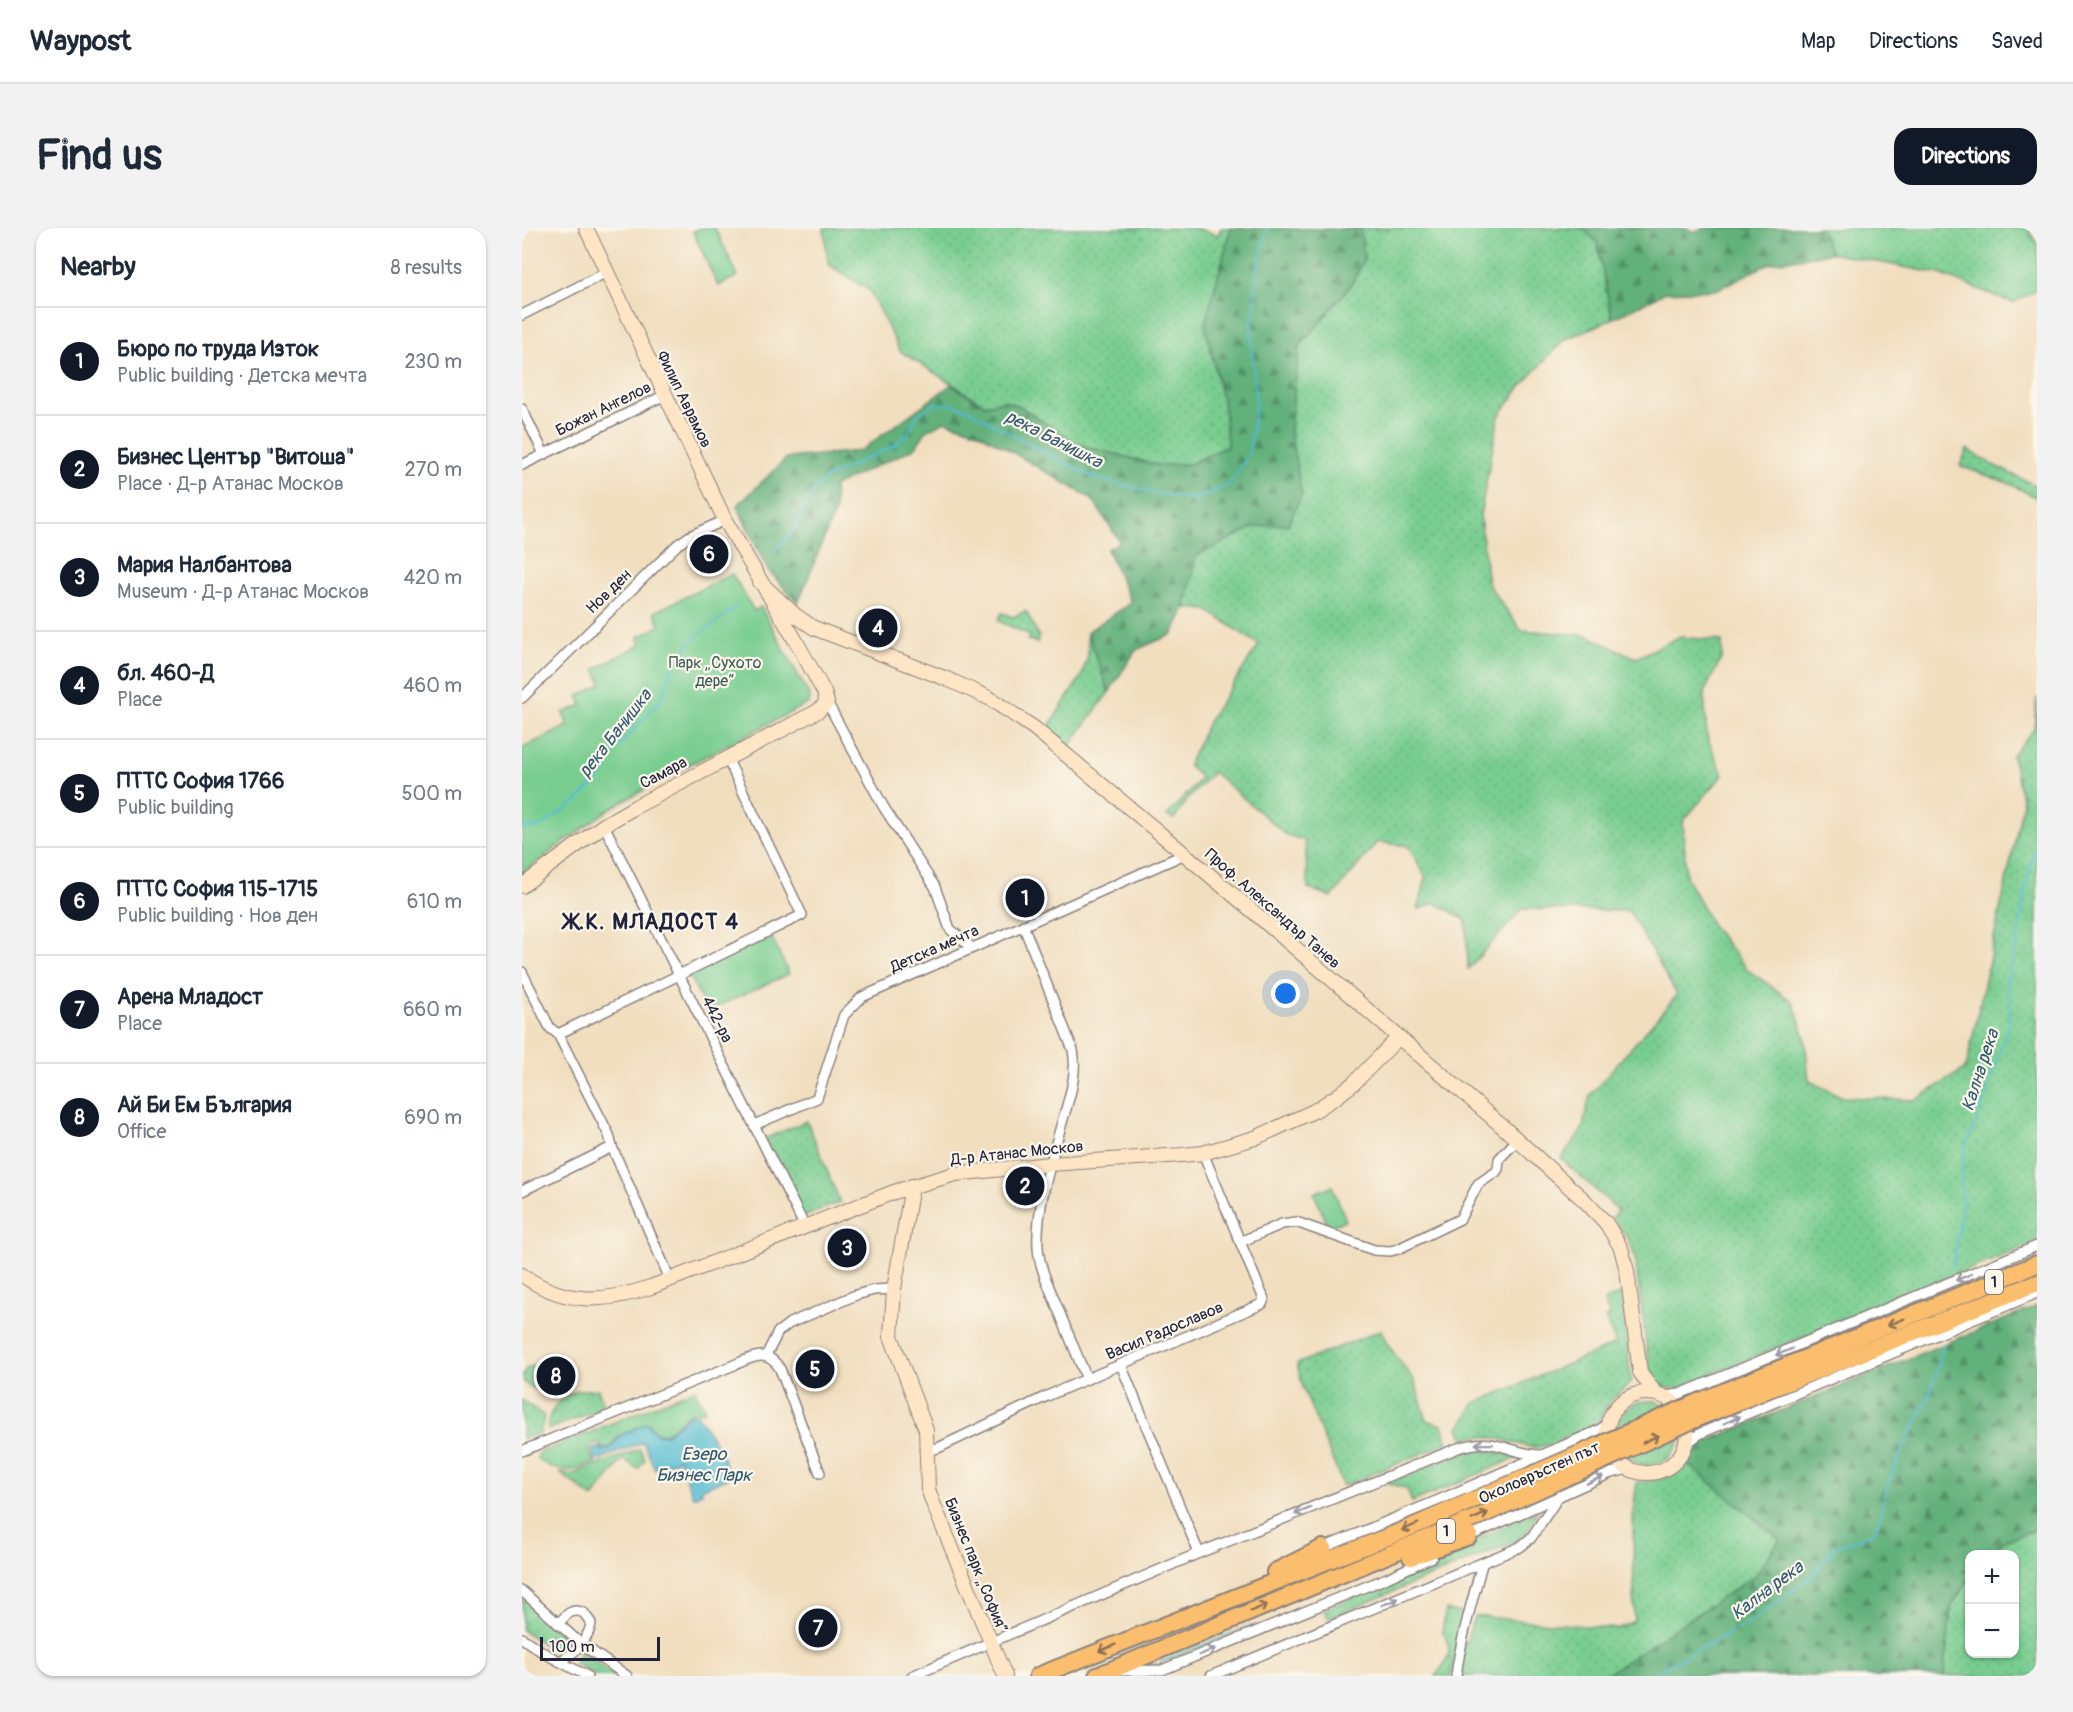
<!DOCTYPE html>
<html lang="en">
<head>
<meta charset="utf-8">
<style>
	:root { --surface:#fff; --page:#f2f2f3; --text:#1f2937; --muted:#747a83; --line:#e0e1e3; --accent:#111827 }
	body { margin:0; font-family:Pangolin,sans-serif; background:var(--page); color:var(--text) }
	.controls { position:absolute; right:18px; bottom:18px; display:grid; overflow:hidden; border-radius:12px; box-shadow:0 2px 4px #0004 }
	.controls button { width:54px; height:54px; display:grid; place-items:center; padding:0; border:0; border-bottom:2px solid var(--line); background:var(--surface); color:var(--text); font:30px sans-serif }
	.scale { position:absolute; left:18px; bottom:15px; width:120px; box-sizing:border-box; padding-left:6px; border:3px solid #22223b; border-top:0; font-size:16px; line-height:21px; white-space:nowrap; color:#22223b; -webkit-text-stroke:4px #fbf7ec; paint-order:stroke }
	.you { position:absolute; left:764px; top:766px; width:21px; height:21px; margin:-15px; border:4px solid #fff; border-radius:50%; background:#1a73e8; box-shadow:0 0 0 9px #1a73e833 }
	.badge { display:grid; place-items:center; width:39px; height:39px; border-radius:50%; background:var(--accent); color:#fff; font-size:20px; font-weight:700 }
	.pin { position:absolute; translate:-50% -50%; border:3px solid #fff; box-shadow:0 2px 6px #0006 }
	.list { margin:0; padding:0; list-style:none }
	h2 { display:flex; justify-content:space-between; align-items:center; height:78px; margin:0; padding:0 24px; font-size:26px }
	h2 small { font-size:20px; font-weight:400; color:var(--muted) }
	.list li { display:grid; grid-template-columns:39px 1fr auto; gap:18px; align-items:center; box-sizing:border-box; height:108px; padding:0 24px; border-top:2px solid var(--line) }
	.list b { display:block; font-size:22px; white-space:nowrap }
	.list p { margin:0; font-size:20px; white-space:nowrap; color:var(--muted) }
	.list em { font-size:20px; font-style:normal; color:var(--muted) }
	.map { position:relative; flex:none; width:1515px; height:1448px; overflow:hidden; border-radius:18px }
	header { display:flex; align-items:center; gap:36px; box-sizing:border-box; height:84px; padding:0 30px; background:var(--surface); border-bottom:2px solid var(--line) }
	header strong { font-size:28px }
	nav { display:flex; gap:33px; margin-inline-start:auto; font-size:21px }
	.intro { display:flex; align-items:center; justify-content:space-between; box-sizing:border-box; height:144px; padding:0 36px }
	h1 { margin:0; font-size:42px }
	.button { padding:15px 27px; border-radius:18px; background:var(--accent); color:#fff; font-size:21px; font-weight:700 }
	main { display:flex; gap:36px; padding:0 36px }
	aside { flex:1; background:var(--surface); border-radius:18px; box-shadow:0 2px 4px #0004 }
	.map>svg:first-child { display:block }
	.grass { fill:url(#grass-dots); stroke:#4e7866; stroke-width:1.5 }
	.forest { fill:url(#forest-firs); stroke:#42695a; stroke-width:1.5 }
	.park { fill:#79cd90; stroke:#4e7866; stroke-width:1.5 }
	.water { fill:#52bbd0; stroke:#3a6e86; stroke-width:1.5 }
	.lines { fill:none; stroke-linecap:round; stroke-linejoin:round }
	.stream { stroke:#52bbd0; stroke-width:2 }
	.street-casing { stroke:#8a807d; stroke-width:12 }
	.secondary-casing { stroke:#8a807d; stroke-width:16 }
	.highway-casing { stroke:#8a807d; stroke-width:20 }
	.street { stroke:#fff; stroke-width:9 }
	.secondary { stroke:#fde5c5; stroke-width:14 }
	.highway { stroke:#fabe6e; stroke-width:16 }
	.highway-bridge-casing { stroke:#8a807d; stroke-width:20; stroke-linecap:butt }
	.highway-bridge { stroke:#fabe6e; stroke-width:16 }
	.oneway { stroke:#9c9ca7 }
	.oneway2 { stroke:#8e7054 }
	.labels { text-anchor:middle; stroke-width:4.5; stroke-linejoin:round; paint-order:stroke }
	.shield { fill:#fbf7ec; stroke:#636270; stroke-width:1.5 }
	.shield-label { font-size:15px; font-weight:bold; fill:#22223b }
	.street-label { font-size:16px; fill:#22223b; stroke:#fbf7ec }
	.park-label { font-size:16px; fill:#405e59; stroke:#fbf7ec }
	.water-label { font-size:18px; font-style:italic; fill:#33586f; stroke:#fbf7ec }
	.district-label { font-size:22px; font-weight:bold; letter-spacing:1.5px; fill:#22223b; stroke:#fbf7ec }
</style>
</head>
<body>
<header>
<strong>Waypost</strong>
<nav><a>Map</a><a>Directions</a><a>Saved</a></nav>
</header>
<div class="intro"><h1>Find us</h1><a class="button">Directions</a></div>
<main>
<aside>
<h2>Nearby<small>8 results</small></h2>
<ul class="list">
<li><span class="badge">1</span><div><b>Бюро по труда Изток</b><p>Public building · Детска мечта</p></div><em>230 m</em></li>
<li><span class="badge">2</span><div><b>Бизнес Център &quot;Витоша&quot;</b><p>Place · Д-р Атанас Москов</p></div><em>270 m</em></li>
<li><span class="badge">3</span><div><b>Мария Налбантова</b><p>Museum · Д-р Атанас Москов</p></div><em>420 m</em></li>
<li><span class="badge">4</span><div><b>бл. 460-Д</b><p>Place</p></div><em>460 m</em></li>
<li><span class="badge">5</span><div><b>ПТТС София 1766</b><p>Public building</p></div><em>500 m</em></li>
<li><span class="badge">6</span><div><b>ПТТС София 115-1715</b><p>Public building · Нов ден</p></div><em>610 m</em></li>
<li><span class="badge">7</span><div><b>Арена Младост</b><p>Place</p></div><em>660 m</em></li>
<li><span class="badge">8</span><div><b>Ай Би Ем България</b><p>Office</p></div><em>690 m</em></li>
</ul>
</aside>
<div class="map">
<svg width="1515" height="1448" viewBox="0 0 1515 1448">
	<defs>
		<pattern id="grass-dots" width="8" height="8" patternUnits="userSpaceOnUse" patternTransform="scale(1.5)"><rect width="8" height="8" fill="#79cd90"/><path d="M2 2h.1M6 6h.1" fill="none" stroke="#68b07d" stroke-width="1.8" stroke-linecap="round"/></pattern>
		<pattern id="forest-firs" width="22" height="20" patternUnits="userSpaceOnUse" patternTransform="scale(1.5)"><rect width="22" height="20" fill="#62b07a"/><path d="M5 1l3.5 6h-7zM16 11l3.5 6h-7z" fill="#508f65"/></pattern>
	</defs>
	<rect width="100%" height="100%" fill="#fbf7ec"/>
	<filter id="ink" filterUnits="userSpaceOnUse"><feTurbulence type="fractalNoise" baseFrequency=".0167" numOctaves="2"/><feDisplacementMap in="SourceGraphic" scale="12" xChannelSelector="R" yChannelSelector="G"/><feConvolveMatrix kernelMatrix="1 2 1 2 8 2 1 2 1" color-interpolation-filters="sRGB"/></filter>
	<filter id="wash" filterUnits="userSpaceOnUse"><feTurbulence type="fractalNoise" baseFrequency=".008" numOctaves="4" result="noise"/><feDisplacementMap in="SourceGraphic" scale="24" xChannelSelector="R" yChannelSelector="G"/><feGaussianBlur stdDeviation="1.35" result="paint"/><feColorMatrix in="noise" values="0 0 0 0 0 0 0 0 0 0 0 0 0 0 0 0 0 1.4 0 .05"/><feComposite in="paint" operator="in"/></filter>
	<g filter="url(#wash)">
		<rect width="100%" height="100%" fill="#f1debf"/>
		<g class="grass">
			<polygon points="302,0 672,0 696,7 699,0 709,0 683,97 702,179 706,218 668,236 636,237 557,217 497,178 482,173 463,177 378,123 347,62 306,36"/>
			<path d="M838,0H1060L1075,13L1090,91L1042,112L1000,157L977,188L958,287L966,356L999,402L1064,407L1114,430L1157,409L1200,413V429L1182,465L1185,509L1201,547L1161,593L1164,648L1191,699L1226,742L1271,774L1283,809L1287,853L1321,869L1394,872L1444,840L1501,575L1490,527L1512,501L1515,469V1014L1156,1160C1144,1161 1135,1158 1128,1148L1113,1029L1107,1012L1090,989L1096,982L1039,931L1060,902L1068,867L1155,767L1107,683L1000,681L946,741L944,692L914,675L896,681L904,650L886,618L855,614L810,669L786,660L783,613L763,606L691,544L666,571L652,591L645,588L679,550L666,537L687,492L737,417L685,382L663,380L674,328L732,298L780,267L768,203L777,119L829,57L842,31Z"/>
			<polygon points="1293,0 1509,0 1508,6 1515,15 1515,62 1491,75 1418,46 1309,25 1299,2"/>
			<polygon points="1445,221 1473,238 1515,258 1515,270 1486,255 1438,238"/>
			<polygon points="504,383 517,409 515,415 506,412 508,407 476,393 480,385 491,389"/>
			<polygon points="565,404 587,464 547,519 525,501 560,447 566,427"/>
			<polygon points="285,893 318,974 279,990 240,912"/>
			<path d="M1100,1065L1109,1153C1104,1162 1093,1166 1087,1176C1082,1182 1081,1190 1074,1195C1061,1203 1023,1222 1009,1219C982,1214 970,1205 941,1210L937,1200L953,1175L1094,1116L1083,1090L1088,1088L1082,1073Z"/>
			<polygon points="859,1102 866,1117 892,1152 905,1192 920,1197 926,1215 821,1258 781,1160 775,1136"/>
			<circle cx="12" cy="1149" r="11"/>
			<path d="M76,1161L83,1179L26,1202C23,1184 41,1167 57,1162C63,1161 69,1163 76,1161Z"/>
			<polygon points="0,1172 22,1188 18,1206 0,1211"/>
			<circle cx="1126" cy="1205" r="32"/>
			<polygon points="118,1221 123,1232 116,1241 101,1231 71,1270 38,1245 50,1246"/>
			<polygon points="959,1221 997,1229 890,1274 885,1261 865,1255 939,1225"/>
			<path d="M1164,1234L1258,1311L1234,1347L1082,1448H937L941,1424L952,1388L1095,1401L1112,1393L1111,1283L1115,1254C1138,1253 1148,1252 1164,1234Z"/>
			<polygon points="1016,1283 1005,1304 992,1314 807,1390 801,1382 883,1348 932,1321"/>
			<polygon points="1515,1301 1515,1448 1422,1448 1429,1379 1447,1350 1448,1426 1492,1426 1492,1326 1467,1326 1484,1312"/>
			<polygon points="0,1371 43,1410 47,1418 42,1424 37,1426 0,1402"/>
			<path d="M924,1382L941,1385L929,1448H913C927,1432 932,1422 920,1403Z"/>
			<polygon points="58,1423 93,1448 75,1448 52,1435"/>
		</g>
		<g class="forest">
			<polygon points="709,0 839,1 842,31 829,57 777,119 768,203 780,267 766,296 732,299 674,328 663,380 651,406 614,422 587,464 565,404 609,375 585,321 598,314 570,271 456,204 423,193 405,202 393,220 312,258 313,283 276,375 245,341 215,278 265,230 338,223 429,157 463,177 482,173 497,178 557,217 636,237 668,236 705,218 702,179 683,97"/>
			<polygon points="1060,0 1166,0 1170,4 1182,0 1293,0 1299,2 1309,25 1248,35 1194,62 1144,64 1090,91 1075,14"/>
			<polygon points="1515,1078 1515,1301 1484,1312 1467,1326 1448,1326 1447,1350 1429,1379 1422,1448 1082,1448 1234,1347 1258,1312 1164,1234 1170,1221 1180,1215"/>
		</g>
		<g class="park">
			<polygon points="178,0 193,0 216,48 196,58 171,4"/>
			<polygon points="210,346 232,383 239,379 288,469 287,475 157,542 89,580 0,645 0,520 46,498 41,485 60,477 56,468 80,456 73,441 119,416 116,409 138,398 132,384"/>
			<polygon points="249,708 267,746 185,783 167,747"/>
			<polygon points="810,958 824,992 806,999 792,965"/>
			<path d="M173,1161L183,1183L168,1185L143,1206L134,1204L126,1195L98,1207L88,1219L81,1221L77,1215L66,1220L73,1235C49,1244 37,1247 15,1231L17,1225Z"/>
		</g>
		<polygon class="water" points="168,1187 176,1187 200,1226 207,1249 179,1261 180,1265 171,1269 157,1231 133,1241 121,1214 74,1233 70,1222 78,1219 80,1223 89,1220 98,1208 125,1195 133,1205 143,1207"/>
		<g class="lines">
			<g class="stream">
				<polyline points="252,323 270,306 288,267 304,250 373,217 386,205 396,186 414,175 432,177 447,182 507,216 573,250 633,265 672,271 707,257 727,226 734,172 729,107 736,39 745,0"/>
				<polyline points="0,601 6,599 16,600 54,574 83,544 89,526 138,473 150,441 170,412 214,379"/>
				<polyline points="1431,1039 1441,971 1439,952 1443,918 1455,894 1487,795 1488,770 1485,751 1493,726 1508,638 1515,616"/>
				<polyline points="639,1434 729,1398"/>
				<path d="M1130,1448L1139,1441L1225,1396L1288,1350L1313,1319L1352,1305C1361,1290 1360,1273 1366,1257C1383,1210 1415,1167 1421,1116"/>
			</g>
		</g>
	</g>
	<g filter="url(#ink)">
		<g class="lines">
			<g class="street-casing">
				<g id="street">
					<polyline points="0,87 85,44"/>
					<polyline points="0,181 22,226"/>
					<polyline points="0,237 143,167"/>
					<polyline points="0,470 155,317 168,308 203,292"/>
					<polyline points="305,474 361,578 413,659 428,701 450,720"/>
					<polyline points="82,597 283,999"/>
					<path d="M501,697L551,822C556,848 546,873 539,898C529,934 514,980 516,1019C517,1037 525,1054 532,1071C543,1098 554,1125 565,1151"/>
					<polyline points="0,744 28,800 36,806 87,907 90,919 148,1051"/>
					<polyline points="36,806 280,687 205,530"/>
					<polyline points="232,897 295,870 322,787 340,769 663,626"/>
					<polyline points="0,963 90,919"/>
					<polyline points="718,1014 760,996 774,994 852,1022 868,1023 876,1021 938,991 956,956 974,944 976,941 977,931 995,912"/>
					<polyline points="244,1128 256,1104 268,1095 334,1067 352,1062 372,1061"/>
					<polyline points="599,1137 677,1325"/>
					<polyline points="1142,1168 1158,1166 1515,1018"/>
					<polyline points="406,1222 416,1220 525,1168 740,1076 742,1071 681,925"/>
					<polyline points="1162,1222 1169,1212 1179,1205 1515,1065"/>
					<path d="M0,1223L212,1137C231,1129 245,1120 258,1141L298,1245"/>
					<polyline points="946,1309 1089,1245 1107,1241"/>
					<polyline points="801,1320 924,1269 1077,1202 1087,1195"/>
					<polyline points="0,1363 58,1415 105,1448"/>
					<path d="M36,1396C44,1387 50,1379 62,1385L69,1395C68,1409 50,1429 37,1433"/>
					<polyline points="0,1410 22,1425 65,1448"/>
					<polyline points="596,1443 640,1442 865,1350 910,1329"/>
					<path d="M390,1448L677,1325L936,1220C976,1207 985,1226 1019,1227"/>
					<polyline points="689,1448 998,1319 1009,1310 1037,1268"/>
					<path d="M934,1448C939,1410 950,1374 960,1336"/>
				</g>
			</g>
			<g class="secondary-casing">
				<g id="secondary">
					<polyline points="238,354 273,387 292,400 425,451 467,470 512,500 727,680 981,899 1063,973 1084,995 1099,1020 1105,1043 1118,1144 1133,1165"/>
					<polyline points="0,658 82,597 113,579 296,483 305,474 302,464 275,415 203,292 64,0"/>
					<polyline points="390,958 372,1061 369,1108 404,1202 406,1261 411,1275 483,1448"/>
					<path d="M0,1047C43,1077 81,1075 129,1059L372,964L433,946L528,936L660,927L681,925L733,910L792,883L814,869L832,855L877,809"/>
					<circle cx="1125" cy="1205" r="40"/>
				</g>
			</g>
			<g class="highway-casing">
				<g id="highway">
					<polyline points="1174,1175 1515,1036"/>
					<polyline points="1180,1188 1515,1055"/>
					<polyline points="889,1329 947,1308"/>
					<polyline points="753,1344 801,1320"/>
					<polyline points="516,1448 880,1303 1071,1220"/>
					<polyline points="575,1448 954,1290 1078,1234"/>
				</g>
			</g>
			<use href="#street" class="street"/>
			<use href="#secondary" class="secondary"/>
			<use href="#highway" class="highway"/>
			<g class="highway-bridge-casing">
				<g id="highway-bridge">
					<polyline points="1071,1220 1174,1175"/>
					<polyline points="1078,1234 1180,1188"/>
				</g>
			</g>
			<use href="#highway-bridge" class="highway-bridge"/>
		</g>
		<defs><path id="oneway-shaft" d="M-6 0H5M1.5-3L5.5 0L1.5 3" fill="none" stroke-width="1.6" stroke-linecap="round" stroke-linejoin="round" transform="scale(1.5)"/></defs>
		<g class="oneway">
			<use href="#oneway-shaft" transform="translate(1442 1049) rotate(157)"/>
			<use href="#oneway-shaft" transform="translate(1262 1124) rotate(158)"/>
			<use href="#oneway-shaft" transform="translate(1210 1192) rotate(-23)"/>
			<use href="#oneway-shaft" transform="translate(962 1216) rotate(-179)"/>
			<use href="#oneway-shaft" transform="translate(1073 1252) rotate(-24)"/>
			<use href="#oneway-shaft" transform="translate(781 1283) rotate(158)"/>
			<use href="#oneway-shaft" transform="translate(868 1374) rotate(-22)"/>
			<use href="#oneway-shaft" transform="translate(685 1424) rotate(-22)"/>
		</g>
		<g class="oneway2">
			<use href="#oneway-shaft" transform="translate(1374 1094) rotate(158)"/>
			<use href="#oneway-shaft" transform="translate(1129 1211) rotate(-24)"/>
			<use href="#oneway-shaft" transform="translate(958 1288) rotate(-24)"/>
			<use href="#oneway-shaft" transform="translate(888 1299) rotate(157)"/>
			<use href="#oneway-shaft" transform="translate(737 1380) rotate(-22)"/>
			<use href="#oneway-shaft" transform="translate(585 1420) rotate(158)"/>
		</g>
	</g>
	<g class="labels">
		<g class="shield">
			<rect x="1463" y="1042" width="18" height="24" rx="4.5"/>
			<rect x="915" y="1291" width="18" height="24" rx="4.5"/>
		</g>
		<g class="shield-label">
			<text x="1472" y="1059">1</text>
			<text x="924" y="1308">1</text>
		</g>
		<g class="street-label">
			<text transform="translate(163 171) rotate(64)" y="6">Филип Аврамов</text>
			<text transform="translate(81 180) rotate(-26)" y="6">Божан Ангелов</text>
			<text transform="translate(86 363) rotate(-44)" y="6">Нов ден</text>
			<text transform="translate(141 544) rotate(-28)" y="6">Самара</text>
			<text transform="translate(751 680) rotate(41)" y="6">Проф. Александър Танев</text>
			<text transform="translate(412 720) rotate(-24)" y="6">Детска мечта</text>
			<text transform="translate(196 791) rotate(64)" y="6">442-ра</text>
			<text transform="translate(495 924) rotate(-6)" y="6">Д-р Атанас Москов</text>
			<text transform="translate(642 1102) rotate(-23)" y="6">Васил Радославов</text>
			<text transform="translate(1017 1244) rotate(-24)" y="6">Околовръстен път</text>
			<text transform="translate(455 1337) rotate(68)" y="6">Бизнес парк „София“</text>
		</g>
		<g class="park-label">
			<text x="193" y="440">Парк „Сухото<tspan x="193" dy="18">дере“</tspan></text>
		</g>
		<g class="water-label">
			<text transform="translate(532 211) rotate(27)" y="6">река Банишка</text>
			<text transform="translate(93 505) rotate(-52)" y="6">река Банишка</text>
			<text transform="translate(1458 842) rotate(-72)" y="6">Кална река</text>
			<text x="182" y="1232">Езеро<tspan x="182" dy="21">Бизнес Парк</tspan></text>
			<text transform="translate(1245 1362) rotate(-37)" y="6">Кална река</text>
		</g>
		<g class="district-label">
			<text x="130" y="701">Ж.К. МЛАДОСТ 4</text>
		</g>
	</g>
</svg>
<div class="controls">
<button>+</button>
<button>−</button>
</div>
<div class="scale">100 m</div>
<div class="you"></div>
<div class="pin badge" style="left:503px;top:670px">1</div>
<div class="pin badge" style="left:503px;top:958px">2</div>
<div class="pin badge" style="left:325px;top:1020px">3</div>
<div class="pin badge" style="left:356px;top:400px">4</div>
<div class="pin badge" style="left:293px;top:1141px">5</div>
<div class="pin badge" style="left:187px;top:326px">6</div>
<div class="pin badge" style="left:296px;top:1400px">7</div>
<div class="pin badge" style="left:34px;top:1148px">8</div>
</div>
</main>
</body>
</html>
